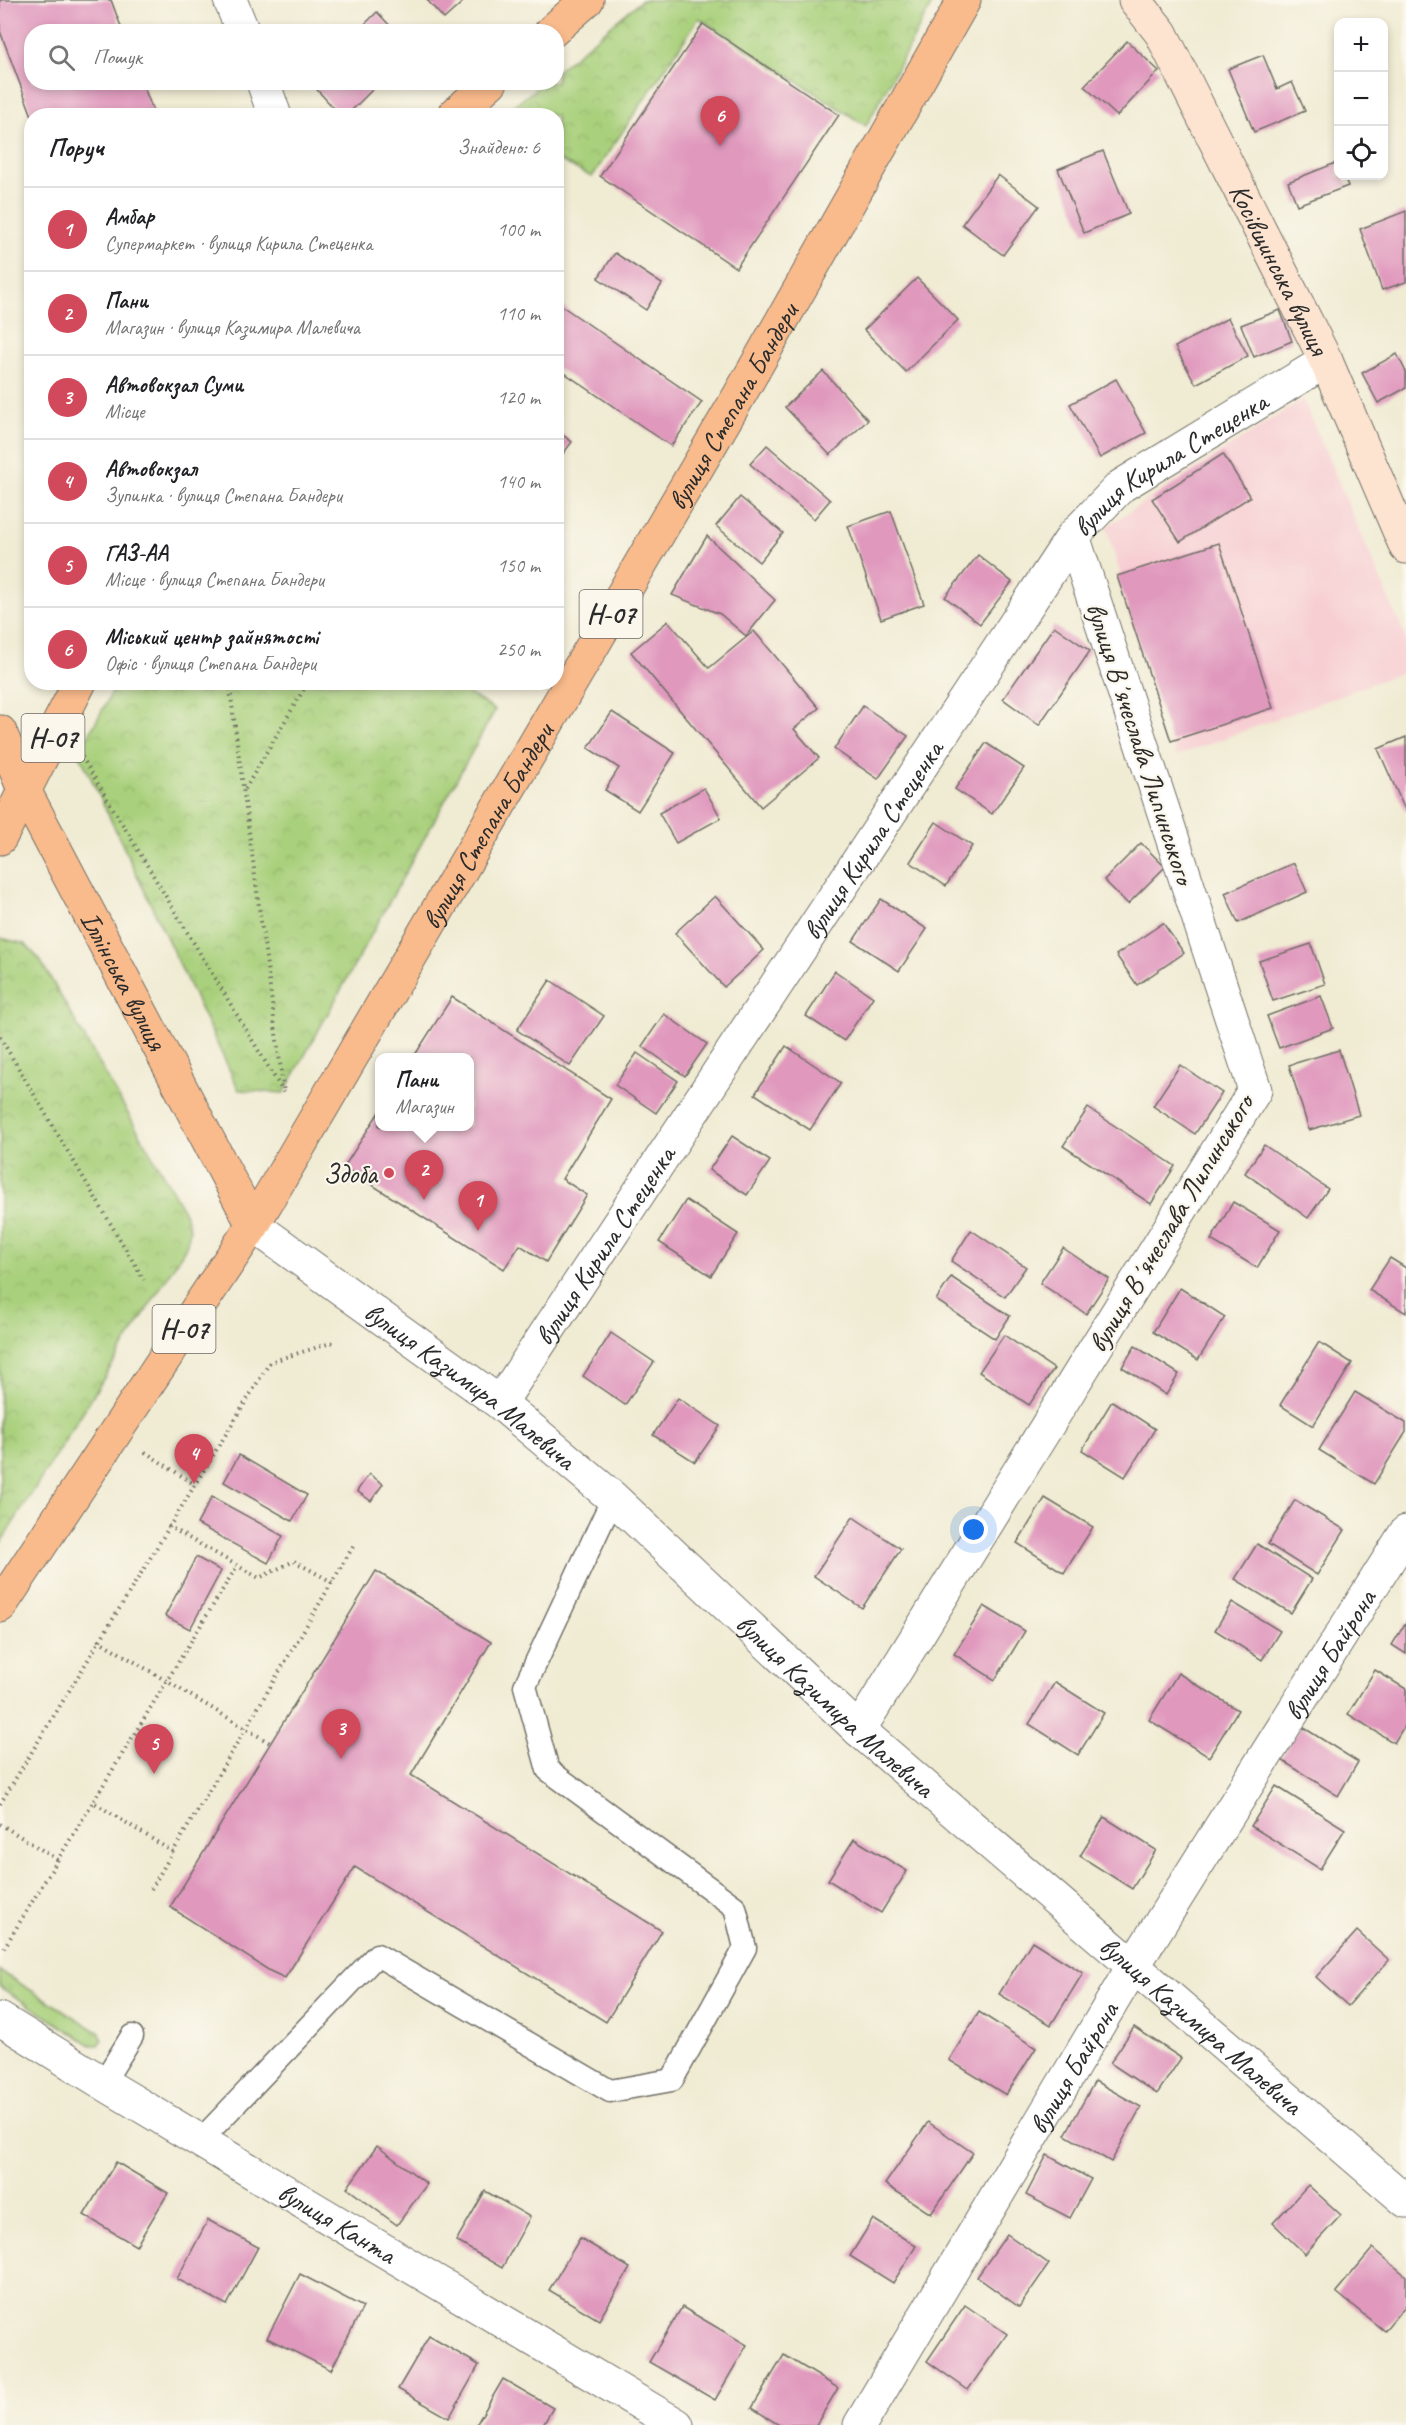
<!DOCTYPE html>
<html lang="uk">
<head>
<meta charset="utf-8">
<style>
	:root { --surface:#fff; --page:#f2f2f2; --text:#202124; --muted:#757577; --line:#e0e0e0; --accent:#d1495b }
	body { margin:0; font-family:Caveat,sans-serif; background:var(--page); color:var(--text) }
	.controls { position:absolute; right:18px; top:18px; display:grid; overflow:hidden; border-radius:12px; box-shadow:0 3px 9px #0003 }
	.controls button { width:54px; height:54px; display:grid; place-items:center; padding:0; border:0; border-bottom:2px solid var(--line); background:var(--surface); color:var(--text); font:30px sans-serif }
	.you { position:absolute; left:974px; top:1530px; width:21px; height:21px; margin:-15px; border:4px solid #fff; border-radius:50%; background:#1a73e8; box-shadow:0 0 0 9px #1a73e833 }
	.badge { display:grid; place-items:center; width:39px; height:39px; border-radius:50%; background:var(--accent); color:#fff; font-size:20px; font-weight:700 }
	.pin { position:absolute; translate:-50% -50px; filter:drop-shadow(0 2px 3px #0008) }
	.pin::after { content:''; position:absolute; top:32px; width:21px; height:18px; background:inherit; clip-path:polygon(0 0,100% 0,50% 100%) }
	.popup { position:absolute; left:375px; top:1053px; width:99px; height:78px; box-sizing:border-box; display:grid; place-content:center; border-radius:12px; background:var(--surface); filter:drop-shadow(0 2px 4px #0005); font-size:20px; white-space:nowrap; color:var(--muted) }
	.popup b { font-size:22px; color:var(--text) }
	.popup::after { content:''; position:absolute; left:50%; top:100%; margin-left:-12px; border:12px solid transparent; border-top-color:var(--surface) }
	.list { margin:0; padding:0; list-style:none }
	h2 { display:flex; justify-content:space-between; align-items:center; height:78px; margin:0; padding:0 24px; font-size:26px }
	h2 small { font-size:20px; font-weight:400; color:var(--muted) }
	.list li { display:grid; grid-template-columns:39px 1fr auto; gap:18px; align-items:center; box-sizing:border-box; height:84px; padding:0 24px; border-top:2px solid var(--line) }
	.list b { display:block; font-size:22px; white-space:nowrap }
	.list p { margin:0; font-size:20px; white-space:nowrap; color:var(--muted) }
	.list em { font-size:20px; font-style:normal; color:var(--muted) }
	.icon { flex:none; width:33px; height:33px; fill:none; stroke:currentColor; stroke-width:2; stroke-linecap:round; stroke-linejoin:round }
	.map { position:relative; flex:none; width:1406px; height:2425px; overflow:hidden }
	.search { position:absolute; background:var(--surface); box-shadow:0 3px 9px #0003; left:24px; top:24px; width:540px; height:66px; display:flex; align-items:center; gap:15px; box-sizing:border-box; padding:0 21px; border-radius:24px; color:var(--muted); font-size:22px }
	.panel { position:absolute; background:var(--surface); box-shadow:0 3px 9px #0003; left:24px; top:108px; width:540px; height:582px; border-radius:24px }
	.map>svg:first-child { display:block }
	.built { fill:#f7cfd3 }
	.grass { fill:url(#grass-tufts); stroke:#6a7e53; stroke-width:1.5 }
	.park { fill:url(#park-crowns); stroke:#6a7e53; stroke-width:1.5 }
	.building { fill:#e098bd }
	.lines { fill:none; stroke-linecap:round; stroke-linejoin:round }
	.lane-casing { stroke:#706e66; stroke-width:25 }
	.street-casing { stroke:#706e66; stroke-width:35 }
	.secondary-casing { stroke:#706e66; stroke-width:35 }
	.primary-casing { stroke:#706e66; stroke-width:35 }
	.path { stroke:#706e66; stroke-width:4; stroke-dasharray:1.5 4.5; stroke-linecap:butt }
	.lane { stroke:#fff; stroke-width:22 }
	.street { stroke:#fff; stroke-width:33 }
	.secondary { stroke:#fde4d1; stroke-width:33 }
	.primary { stroke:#fabb8c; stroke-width:33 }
	.poi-dot { fill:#d1495b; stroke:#fbf7ec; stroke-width:2 }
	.labels { text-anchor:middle; stroke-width:4.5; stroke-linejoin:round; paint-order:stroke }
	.shield { fill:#fbf7ec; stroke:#696865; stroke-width:1.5 }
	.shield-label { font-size:27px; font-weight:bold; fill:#2b2b2b }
	.street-label { font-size:28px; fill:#2b2b2b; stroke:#fbf7ec }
	.poi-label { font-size:28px; fill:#2b2b2b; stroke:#fbf7ec; text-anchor:end }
</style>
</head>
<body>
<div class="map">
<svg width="1406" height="2425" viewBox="0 0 1406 2425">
	<defs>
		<pattern id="grass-tufts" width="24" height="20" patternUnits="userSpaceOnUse" patternTransform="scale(1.5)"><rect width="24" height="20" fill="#a9d07b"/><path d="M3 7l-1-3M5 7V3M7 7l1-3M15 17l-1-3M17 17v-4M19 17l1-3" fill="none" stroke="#92b36a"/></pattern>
		<pattern id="park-crowns" width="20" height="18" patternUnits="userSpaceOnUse" patternTransform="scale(1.5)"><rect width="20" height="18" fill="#a9d07b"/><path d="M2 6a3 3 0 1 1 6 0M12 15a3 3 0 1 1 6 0" fill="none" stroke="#92b36a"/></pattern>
	</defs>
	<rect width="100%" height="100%" fill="#fbf7ec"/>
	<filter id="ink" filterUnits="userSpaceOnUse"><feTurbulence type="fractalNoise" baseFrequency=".0167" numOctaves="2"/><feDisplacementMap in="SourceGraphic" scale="12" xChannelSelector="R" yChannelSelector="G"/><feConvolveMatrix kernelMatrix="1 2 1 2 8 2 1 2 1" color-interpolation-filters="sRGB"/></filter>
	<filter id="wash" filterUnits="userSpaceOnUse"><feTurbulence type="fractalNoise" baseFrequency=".008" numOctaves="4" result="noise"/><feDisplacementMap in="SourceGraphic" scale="24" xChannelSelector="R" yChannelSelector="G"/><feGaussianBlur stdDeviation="1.35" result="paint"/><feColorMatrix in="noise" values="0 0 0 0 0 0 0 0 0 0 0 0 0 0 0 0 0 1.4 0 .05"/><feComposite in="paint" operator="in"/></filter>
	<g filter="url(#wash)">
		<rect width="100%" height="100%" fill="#f0ebd3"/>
		<polygon class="built" points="1303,399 1406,639 1406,671 1176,756 1106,527"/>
		<polygon class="grass" points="0,1971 100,2033 102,2040 99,2045 91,2045 0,1987"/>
		<g class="park">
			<polygon points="642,0 934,0 866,126 699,18 592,177 557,159 556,116 503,115 543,83 556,82 557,71"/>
			<polygon points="117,683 452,683 495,710 284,1093 239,1090 79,753"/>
			<polygon points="0,938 25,944 40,960 185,1213 190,1230 186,1247 0,1544"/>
		</g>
		<g id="blocks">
			<g class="building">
				<polygon points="0,0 111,0 123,32 32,32 32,82 142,82 155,116 32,116 0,31"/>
				<polygon points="427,0 465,0 444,19"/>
				<polygon points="377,12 396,32 357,32"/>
				<polygon points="703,24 839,115 736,268 600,176"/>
				<polygon points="1127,41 1159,71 1117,116 1084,86"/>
				<polygon points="1263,55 1277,89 1292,82 1305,111 1254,132 1228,69"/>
				<polygon points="310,82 380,82 346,116 341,116"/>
				<polygon points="1103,151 1129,214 1084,233 1058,169"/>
				<polygon points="1338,162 1338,176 1344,176 1348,186 1297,205 1288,182"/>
				<polygon points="998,175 1039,206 1003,255 962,224"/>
				<polygon points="1406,211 1406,282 1382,290 1360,229"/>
				<polygon points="615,253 662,284 646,310 598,278"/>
				<polygon points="917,278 958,320 906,372 864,330"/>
				<polygon points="556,302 702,402 671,446 556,367"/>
				<polygon points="1280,310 1292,341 1254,357 1241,325"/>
				<polygon points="1228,318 1248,356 1196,384 1175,347"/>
				<polygon points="1397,354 1406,372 1406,388 1378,403 1362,373"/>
				<polygon points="823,371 868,420 830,455 785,407"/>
				<polygon points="1116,379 1146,433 1100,458 1070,404"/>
				<polygon points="556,430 572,442 556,463"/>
				<polygon points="767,445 830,500 814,519 750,464"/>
				<polygon points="1223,454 1250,497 1180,542 1152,499"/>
				<polygon points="740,497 783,533 759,562 716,526"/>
				<polygon points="891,511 924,604 881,619 848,526"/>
				<polygon points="707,536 775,600 746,636 720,614 672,595"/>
				<polygon points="1219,543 1273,708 1171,741 1117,576"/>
				<polygon points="978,555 1012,582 980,624 945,597"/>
				<polygon points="668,621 709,668 754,631 819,708 794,729 819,758 761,807 631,652"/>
				<polygon points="1054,626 1090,651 1039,725 1003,699"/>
				<polygon points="863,706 908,736 878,779 834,749"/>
				<polygon points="612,712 675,753 638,811 605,790 619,768 588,748"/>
				<polygon points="1406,737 1406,812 1378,749"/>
				<polygon points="986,743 1024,768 992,814 955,789"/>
				<polygon points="704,788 721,818 676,843 659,813"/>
				<polygon points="936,822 972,846 946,886 910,862"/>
				<polygon points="1141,843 1165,867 1128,904 1104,880"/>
				<polygon points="1294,863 1307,892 1238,923 1225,893"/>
				<polygon points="715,896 764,950 724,987 675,933"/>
				<polygon points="881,899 927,929 899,971 853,941"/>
				<polygon points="1163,923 1184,953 1137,985 1116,955"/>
				<polygon points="1311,944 1325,984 1273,1001 1259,961"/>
				<polygon points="835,971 873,997 844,1041 806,1016"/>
				<polygon points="550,980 604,1016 570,1066 517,1030"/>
				<polygon points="1321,996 1333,1028 1279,1048 1267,1016"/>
				<polygon points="452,997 611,1099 562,1179 587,1195 546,1262 520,1245 504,1269 344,1167 379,1112 379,1126 469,1126 469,1058 413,1058"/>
				<polygon points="664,1014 707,1044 685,1076 642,1046"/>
				<polygon points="786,1046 841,1083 810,1130 755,1094"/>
				<polygon points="1339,1050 1359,1115 1309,1130 1289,1065"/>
				<polygon points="637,1053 678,1081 656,1113 615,1085"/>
				<polygon points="1180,1065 1222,1093 1195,1134 1153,1106"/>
				<polygon points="1088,1108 1175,1166 1151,1204 1063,1146"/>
				<polygon points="732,1136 770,1161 747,1195 709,1170"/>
				<polygon points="1264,1145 1328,1189 1308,1218 1245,1173"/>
				<polygon points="686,1200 738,1234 711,1276 659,1242"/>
				<polygon points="1233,1202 1280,1230 1257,1268 1211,1240"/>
				<polygon points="971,1230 1026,1267 1005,1297 951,1261"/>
				<polygon points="1063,1248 1109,1279 1086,1314 1040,1283"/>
				<polygon points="1390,1258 1406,1268 1406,1313 1369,1290"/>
				<polygon points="951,1277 1010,1316 995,1339 936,1300"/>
				<polygon points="1180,1288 1225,1317 1198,1360 1153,1332"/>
				<polygon points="611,1333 654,1362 625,1405 583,1376"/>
				<polygon points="1004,1335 1054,1369 1029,1405 979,1372"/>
				<polygon points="1319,1342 1352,1363 1313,1426 1280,1405"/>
				<polygon points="1135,1346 1179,1374 1166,1395 1122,1367"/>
				<polygon points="1355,1392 1406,1423 1406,1432 1374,1484 1319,1450"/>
				<polygon points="678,1398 720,1426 695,1462 653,1435"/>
				<polygon points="1112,1401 1155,1429 1125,1477 1082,1450"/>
				<polygon points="239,1455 307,1495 292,1521 224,1482"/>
				<polygon points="369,1474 383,1484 371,1501 357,1491"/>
				<polygon points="212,1497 283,1536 268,1563 197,1524"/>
				<polygon points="1045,1498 1093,1527 1064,1573 1017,1543"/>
				<polygon points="1295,1500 1345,1530 1317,1575 1268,1544"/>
				<polygon points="853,1517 901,1549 862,1608 814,1576"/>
				<polygon points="1257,1544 1312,1579 1291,1613 1235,1579"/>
				<polygon points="196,1557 221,1571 190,1629 165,1616"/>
				<polygon points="376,1571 491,1642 411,1775 662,1931 606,2022 355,1867 285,1978 270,1971 170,1907"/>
				<polygon points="1232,1602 1280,1631 1262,1660 1215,1630"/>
				<polygon points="984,1606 1025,1631 995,1680 954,1654"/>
				<polygon points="1406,1622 1406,1654 1392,1645"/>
				<polygon points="1375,1670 1406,1689 1406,1723 1394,1743 1348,1714"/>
				<polygon points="1178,1673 1238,1710 1209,1757 1149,1720"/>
				<polygon points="1055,1682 1104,1713 1078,1755 1029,1724"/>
				<polygon points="1301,1726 1358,1762 1338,1796 1280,1759"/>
				<polygon points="1276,1786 1345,1829 1320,1869 1251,1826"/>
				<polygon points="1104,1817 1156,1850 1132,1889 1080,1856"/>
				<polygon points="854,1839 907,1871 881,1913 828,1880"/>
				<polygon points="1357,1931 1389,1960 1348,2006 1316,1977"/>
				<polygon points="1032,1941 1083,1973 1051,2025 999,1994"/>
				<polygon points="979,2012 1036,2048 1006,2095 949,2060"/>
				<polygon points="1134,2027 1181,2058 1157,2094 1110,2063"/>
				<polygon points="1095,2081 1141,2107 1111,2162 1065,2135"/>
				<polygon points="928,2122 973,2153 931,2214 885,2184"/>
				<polygon points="377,2146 427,2184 397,2225 347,2188"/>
				<polygon points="1047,2155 1091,2179 1070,2218 1026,2195"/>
				<polygon points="116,2162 168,2193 136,2246 84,2215"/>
				<polygon points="1308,2185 1341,2215 1305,2254 1273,2223"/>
				<polygon points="485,2191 530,2217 502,2268 456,2241"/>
				<polygon points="873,2219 916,2246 893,2283 850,2256"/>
				<polygon points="208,2220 258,2247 227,2305 177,2279"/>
				<polygon points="1007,2234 1049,2264 1019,2307 977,2277"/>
				<polygon points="580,2238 630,2268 599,2320 549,2290"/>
				<polygon points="1373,2248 1406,2276 1406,2305 1384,2331 1336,2292"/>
				<polygon points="300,2274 363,2307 331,2370 267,2338"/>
				<polygon points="965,2305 1007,2334 968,2390 927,2361"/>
				<polygon points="682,2307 747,2345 715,2400 649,2362"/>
				<polygon points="429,2336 479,2365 449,2418 398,2389"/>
				<polygon points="784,2355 838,2388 816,2425 779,2425 752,2408"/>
				<polygon points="503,2379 553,2408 543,2425 476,2425"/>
			</g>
		</g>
	</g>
	<g filter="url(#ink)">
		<use href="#blocks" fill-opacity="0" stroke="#706e66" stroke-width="1.5"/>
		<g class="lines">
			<g class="lane-casing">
				<g id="lane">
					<polyline points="103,2083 132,2036"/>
					<polyline points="200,2141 377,1955 610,2091 672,2080 745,1948 735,1907 548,1770 525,1686 613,1498"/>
				</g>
			</g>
			<g class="street-casing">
				<g id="street">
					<polyline points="230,0 243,32"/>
					<polyline points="263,82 275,116"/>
					<path id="s1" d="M253,1225L500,1403L613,1498L859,1730L1406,2201"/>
					<path id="s2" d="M500,1403L1073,536L1121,486L1326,361"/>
					<polyline points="859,1730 1255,1090 1073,536"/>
					<path id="s3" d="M0,2019L103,2083L677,2425"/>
					<path id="s4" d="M860,2425L1134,1965L1406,1532"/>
				</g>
			</g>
			<g class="secondary-casing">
				<g id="secondary">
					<path id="s5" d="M1135,0L1161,33L1326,361L1406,547"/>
				</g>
			</g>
			<g class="primary-casing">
				<g id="primary">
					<polyline points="551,32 587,0"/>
					<polyline points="453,116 491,82"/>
					<path id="s6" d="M0,732L25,792L253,1225"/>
					<polyline points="0,838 80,682"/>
					<path id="s7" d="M0,1606L253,1225L739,396L964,0"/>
				</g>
			</g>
			<g class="path">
				<polyline points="82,757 284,1093 229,682"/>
				<polyline points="245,789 308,682"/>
				<polyline points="0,1037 144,1280"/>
				<polyline points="145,1452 194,1484"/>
				<polyline points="168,1526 259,1578 294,1561 332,1582"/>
				<polyline points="98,1640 270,1743"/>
				<polyline points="0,1804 270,1362 334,1342"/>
				<polyline points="0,1824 58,1860"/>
				<polyline points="173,1852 93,1802 237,1566"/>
				<polyline points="151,1889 354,1545"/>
				<polyline points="4,1948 93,1802"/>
			</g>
			<use href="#lane" class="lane"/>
			<use href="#street" class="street"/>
			<use href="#secondary" class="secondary"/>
			<use href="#primary" class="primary"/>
		</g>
	</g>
	<circle class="poi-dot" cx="389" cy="1173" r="6"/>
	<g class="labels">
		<g class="shield">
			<rect x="579.5" y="590" width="63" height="48" rx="4.5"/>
			<rect x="21.5" y="714" width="63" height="48" rx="4.5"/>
			<rect x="152.5" y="1305" width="63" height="48" rx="4.5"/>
		</g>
		<g class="shield-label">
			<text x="611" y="623">Н-07</text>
			<text x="53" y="747">Н-07</text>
			<text x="184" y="1338">Н-07</text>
		</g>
		<g class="street-label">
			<text dy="10" stroke="none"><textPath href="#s5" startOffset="306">Косівщинська вулиця</textPath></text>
			<text dy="10" stroke="none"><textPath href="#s7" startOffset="1406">вулиця Степана Бандери</textPath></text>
			<text dy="10" stroke="none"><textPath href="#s2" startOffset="1161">вулиця Кирила Стеценка</textPath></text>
			<text transform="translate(1141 743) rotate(72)" y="10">вулиця Вʼячеслава Липинського</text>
			<text dy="10" stroke="none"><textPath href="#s7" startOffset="920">вулиця Степана Бандери</textPath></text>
			<text dy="10" stroke="none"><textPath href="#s2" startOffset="675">вулиця Кирила Стеценка</textPath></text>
			<text dy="10" stroke="none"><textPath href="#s6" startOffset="278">Іллінська вулиця</textPath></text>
			<text transform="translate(1170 1223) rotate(-59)" y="10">вулиця Вʼячеслава Липинського</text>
			<text dy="10" stroke="none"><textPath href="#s2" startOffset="189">вулиця Кирила Стеценка</textPath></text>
			<text dy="10" stroke="none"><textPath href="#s1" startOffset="270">вулиця Казимира Малевича</textPath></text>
			<text dy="10" stroke="none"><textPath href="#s4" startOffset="902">вулиця Байрона</textPath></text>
			<text dy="10" stroke="none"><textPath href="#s1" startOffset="756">вулиця Казимира Малевича</textPath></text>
			<text dy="10" stroke="none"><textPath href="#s1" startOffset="1242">вулиця Казимира Малевича</textPath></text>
			<text dy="10" stroke="none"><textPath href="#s4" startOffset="416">вулиця Байрона</textPath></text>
			<text dy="10" stroke="none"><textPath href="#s3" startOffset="394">вулиця Канта</textPath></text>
		</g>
		<g class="poi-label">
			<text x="377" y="1183">Здоба</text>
		</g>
	</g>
</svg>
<div class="controls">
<button>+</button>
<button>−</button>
<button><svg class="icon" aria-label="locate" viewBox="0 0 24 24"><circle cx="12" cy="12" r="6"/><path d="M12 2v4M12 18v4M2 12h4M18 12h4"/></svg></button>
</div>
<div class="you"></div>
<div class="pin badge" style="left:478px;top:1231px">1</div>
<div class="pin badge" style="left:424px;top:1200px">2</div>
<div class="popup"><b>Пани</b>Магазин</div>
<div class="pin badge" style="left:341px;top:1759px">3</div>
<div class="pin badge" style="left:194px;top:1484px">4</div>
<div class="pin badge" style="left:154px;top:1774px">5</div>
<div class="pin badge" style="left:720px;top:146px">6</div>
<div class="search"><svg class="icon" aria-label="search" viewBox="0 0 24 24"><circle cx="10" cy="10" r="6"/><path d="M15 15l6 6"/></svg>Пошук</div>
<section class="panel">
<h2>Поруч<small>Знайдено: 6</small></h2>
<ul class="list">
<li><span class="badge">1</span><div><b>Амбар</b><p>Супермаркет · вулиця Кирила Стеценка</p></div><em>100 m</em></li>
<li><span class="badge">2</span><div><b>Пани</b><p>Магазин · вулиця Казимира Малевича</p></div><em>110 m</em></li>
<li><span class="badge">3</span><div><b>Автовокзал Суми</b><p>Місце</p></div><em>120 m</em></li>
<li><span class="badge">4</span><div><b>Автовокзал</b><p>Зупинка · вулиця Степана Бандери</p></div><em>140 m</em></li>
<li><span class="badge">5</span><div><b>ГАЗ-АА</b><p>Місце · вулиця Степана Бандери</p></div><em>150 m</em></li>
<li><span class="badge">6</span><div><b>Міський центр зайнятості</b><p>Офіс · вулиця Степана Бандери</p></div><em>250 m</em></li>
</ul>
</section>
</div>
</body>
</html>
